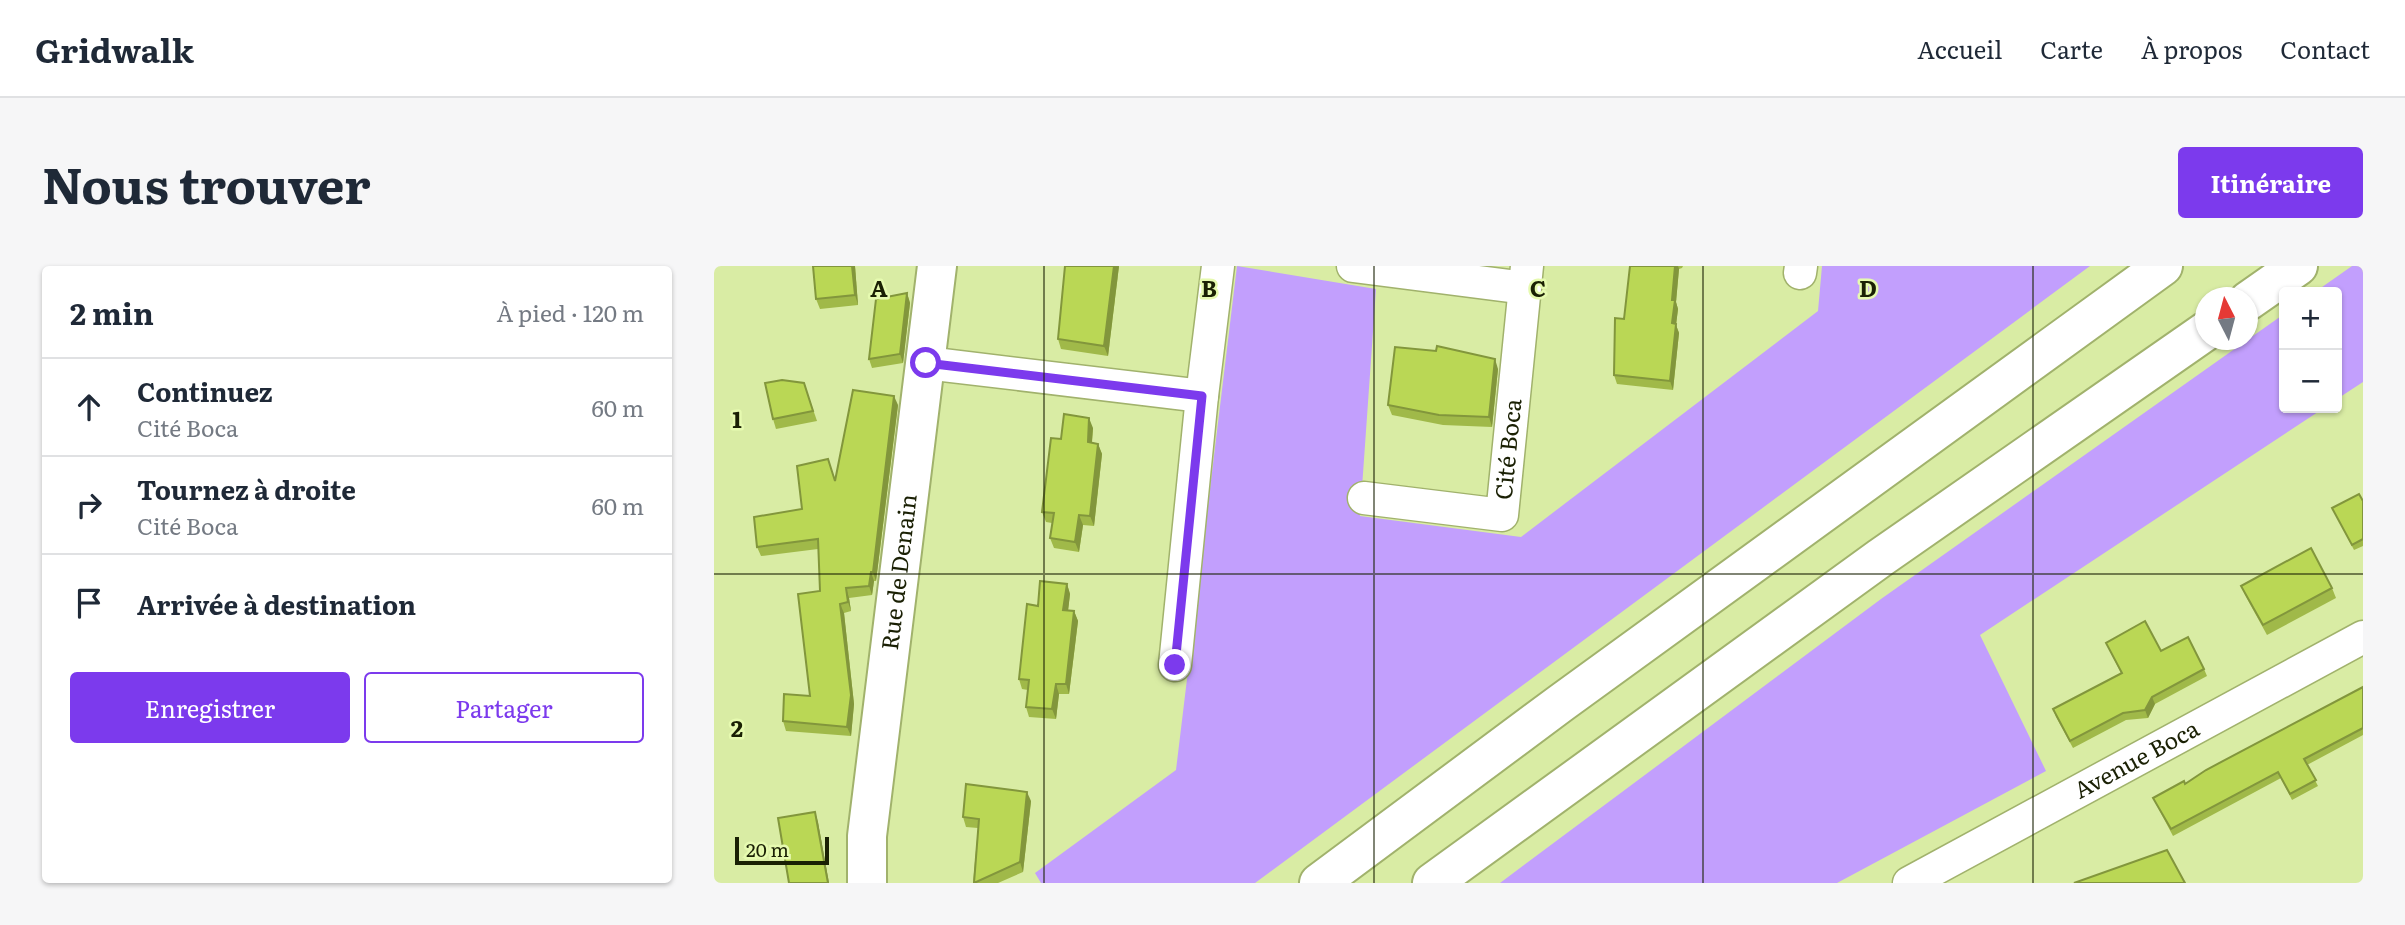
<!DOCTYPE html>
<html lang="fr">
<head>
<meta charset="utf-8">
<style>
	:root { --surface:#fff; --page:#f6f6f7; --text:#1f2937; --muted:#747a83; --line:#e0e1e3; --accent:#7c3aed }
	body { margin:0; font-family:Literata,serif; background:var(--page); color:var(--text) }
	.controls { position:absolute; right:21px; top:21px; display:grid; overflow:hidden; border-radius:7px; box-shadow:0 2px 5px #0004 }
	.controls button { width:63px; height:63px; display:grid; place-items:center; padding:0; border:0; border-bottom:2px solid var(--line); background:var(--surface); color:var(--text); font:35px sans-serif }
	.compass { position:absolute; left:1481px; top:21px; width:63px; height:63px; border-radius:50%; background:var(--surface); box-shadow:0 2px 5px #0004; rotate:354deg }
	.scale { position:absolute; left:21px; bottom:18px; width:94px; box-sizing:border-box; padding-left:7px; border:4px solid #1a2004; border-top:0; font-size:19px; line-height:24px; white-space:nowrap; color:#1a2004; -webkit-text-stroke:5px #e6fab0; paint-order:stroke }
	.stop { position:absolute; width:21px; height:21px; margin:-16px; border:5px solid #7c3aed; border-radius:50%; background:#fff }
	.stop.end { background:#7c3aed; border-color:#fff; box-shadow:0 2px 7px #0008 }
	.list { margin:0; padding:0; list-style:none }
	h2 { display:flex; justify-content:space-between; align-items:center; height:91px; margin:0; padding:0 28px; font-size:30px }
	h2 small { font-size:23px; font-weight:400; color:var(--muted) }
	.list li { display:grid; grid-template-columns:46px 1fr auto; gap:21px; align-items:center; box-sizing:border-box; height:98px; padding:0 28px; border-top:2px solid var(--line) }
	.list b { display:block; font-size:26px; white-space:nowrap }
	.list p { margin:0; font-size:23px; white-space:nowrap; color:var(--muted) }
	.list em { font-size:23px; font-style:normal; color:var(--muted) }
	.actions { display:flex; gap:14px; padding:21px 28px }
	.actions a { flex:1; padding:16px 0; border:2px solid var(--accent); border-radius:7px; text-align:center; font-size:24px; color:var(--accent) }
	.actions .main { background:var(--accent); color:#fff }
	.icon { flex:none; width:38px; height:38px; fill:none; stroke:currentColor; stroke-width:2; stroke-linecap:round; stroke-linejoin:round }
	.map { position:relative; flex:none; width:1649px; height:617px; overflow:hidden; border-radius:7px }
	header { display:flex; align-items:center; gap:42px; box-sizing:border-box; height:98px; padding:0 35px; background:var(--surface); border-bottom:2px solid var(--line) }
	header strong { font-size:33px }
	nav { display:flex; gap:38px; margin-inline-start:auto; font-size:24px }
	.intro { display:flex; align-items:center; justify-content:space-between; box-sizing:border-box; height:168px; padding:0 42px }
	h1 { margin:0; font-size:49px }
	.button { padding:18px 32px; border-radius:7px; background:var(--accent); color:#fff; font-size:24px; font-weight:700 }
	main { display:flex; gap:42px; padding:0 42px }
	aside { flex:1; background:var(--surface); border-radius:7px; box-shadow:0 2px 5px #0004 }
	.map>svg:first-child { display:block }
	.green { fill:#c29ffd }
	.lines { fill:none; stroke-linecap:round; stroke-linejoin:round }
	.minor-casing { stroke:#a1b26c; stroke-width:35 }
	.tertiary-casing { stroke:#a1b26c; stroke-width:42 }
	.motorway-casing { stroke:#a1b26c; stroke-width:42 }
	.minor { stroke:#fff; stroke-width:32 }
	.tertiary { stroke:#fff; stroke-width:38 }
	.motorway { stroke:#fff; stroke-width:38 }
	.wall { fill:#a0b949 }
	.shaded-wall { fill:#82963c }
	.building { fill:#bad755; stroke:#82963c; stroke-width:2 }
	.route { stroke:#7c3aed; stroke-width:9 }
	.grid { fill:none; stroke:#1a2004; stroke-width:2; stroke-opacity:0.55 }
	.labels { text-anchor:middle; stroke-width:5; stroke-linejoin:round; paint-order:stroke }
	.street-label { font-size:23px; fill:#1a2004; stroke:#e6fab0 }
	.grid-label { font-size:23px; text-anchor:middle; font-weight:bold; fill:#1a2004; stroke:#e6fab0; stroke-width:5; stroke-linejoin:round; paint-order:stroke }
</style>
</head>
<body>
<header>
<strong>Gridwalk</strong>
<nav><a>Accueil</a><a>Carte</a><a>À propos</a><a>Contact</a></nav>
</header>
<div class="intro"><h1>Nous trouver</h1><a class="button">Itinéraire</a></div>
<main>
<aside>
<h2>2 min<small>À pied · 120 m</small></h2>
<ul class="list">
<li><svg class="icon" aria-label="ahead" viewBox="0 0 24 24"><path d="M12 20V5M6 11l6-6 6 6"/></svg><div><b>Continuez</b><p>Cité Boca</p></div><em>60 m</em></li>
<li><svg class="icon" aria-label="right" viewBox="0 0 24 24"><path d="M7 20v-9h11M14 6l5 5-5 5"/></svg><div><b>Tournez à droite</b><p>Cité Boca</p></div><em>60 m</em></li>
<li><svg class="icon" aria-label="arrive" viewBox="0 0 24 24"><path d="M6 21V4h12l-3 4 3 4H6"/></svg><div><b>Arrivée à destination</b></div></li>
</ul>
<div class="actions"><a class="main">Enregistrer</a><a>Partager</a></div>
</aside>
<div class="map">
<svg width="1649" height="617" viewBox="0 0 1649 617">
	<rect width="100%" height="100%" fill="#d9eca4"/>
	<g class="green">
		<polygon points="523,0 662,23 646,250 807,271 1104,45 1108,0 1376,0 541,617 327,617 321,607 462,504"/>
		<polygon points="1638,0 1649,0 1649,116 1623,133 1623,26 1601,26"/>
		<polygon points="1570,48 1570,142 1610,142 1266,369 1332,505 1123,617 786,617 1167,333"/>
	</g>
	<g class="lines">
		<g class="minor-casing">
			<g id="minor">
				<polyline points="639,0 811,22"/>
				<polyline points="1086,7 1087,0"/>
				<polyline points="212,97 488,130"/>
				<path id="s1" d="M650,232L788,249L813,0"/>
				<polyline points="461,399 488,130 504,0"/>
				<path id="s2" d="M1195,617L1649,371"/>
			</g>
		</g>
		<g class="tertiary-casing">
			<g id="tertiary">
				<path id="s3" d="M153,617V570L223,0"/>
			</g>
		</g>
		<g class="motorway-casing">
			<g id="motorway">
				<polyline points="1534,35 1584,0"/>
				<polyline points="605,617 847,437 1449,0"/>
				<polyline points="718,617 1166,292 1492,65"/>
			</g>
		</g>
		<use href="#minor" class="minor"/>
		<use href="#tertiary" class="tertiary"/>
		<use href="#motorway" class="motorway"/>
	</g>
	<g class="wall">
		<polygon points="141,0 144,39 106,43 102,33"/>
		<polygon points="405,0 394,90 347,83 344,73"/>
		<polygon points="916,0 969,0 968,2 965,3 962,36 964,43 962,59 965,67 959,124 903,118 900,109 910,53"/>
		<polygon points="193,27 196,37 189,97 158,102 155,93"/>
		<polygon points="784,103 778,161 729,159 678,149 674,139"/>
		<polygon points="90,117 103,155 62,163 59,153"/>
		<polygon points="184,139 162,315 160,315 158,329 135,332 137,345 130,347 140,438 137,470 72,465 69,455 96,430 106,325 104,283 47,290 43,281 121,214"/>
		<polygon points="379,162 378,177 384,178 388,188 380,260 369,259 365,286 340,282 336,272 338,257 332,256 328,246 347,173"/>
		<polygon points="1649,235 1649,280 1640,284 1618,242"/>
		<polygon points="353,318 356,328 354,344 360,345 364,355 355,428 345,428 342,453 315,451 312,441 314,424 308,423 305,413 324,340"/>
		<polygon points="1527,320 1618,322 1622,332 1553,369 1531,329"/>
		<polygon points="1392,377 1447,385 1490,403 1493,410 1441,438 1434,452 1412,454 1359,482 1342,451 1339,443 1407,407"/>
		<polygon points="1649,421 1649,469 1593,499 1604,520 1578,534 1567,512 1459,570 1442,538 1439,532 1471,518"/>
		<polygon points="317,535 309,606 284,617 259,617 264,562 252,561 249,551"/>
	</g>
	<g class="shaded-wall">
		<polygon points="138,0 141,0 144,39 141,29"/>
		<polygon points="400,0 405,0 394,90 390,80"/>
		<polygon points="961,0 964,0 965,3 962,36 964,43 962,59 965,67 959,124 956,115 958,34"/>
		<polygon points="193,27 196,37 189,97 186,88"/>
		<polygon points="781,93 784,103 778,161 775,151"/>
		<polygon points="180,130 184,139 162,315 159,306"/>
		<polygon points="375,152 379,162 377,186 374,176"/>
		<polygon points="384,178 388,188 380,260 376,250"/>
		<polygon points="365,249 369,259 365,286 361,276"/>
		<polygon points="157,306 160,315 158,329 155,320"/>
		<polygon points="353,318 356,328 353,354 349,344"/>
		<polygon points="132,322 135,332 137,345 134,336"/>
		<polygon points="126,338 130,347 140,438 137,470 133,461"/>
		<polygon points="360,345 364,355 355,428 352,418"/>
		<polygon points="342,418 345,428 342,453 338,443"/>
		<polygon points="1438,431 1441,438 1434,452 1431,444"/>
		<polygon points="313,526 317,535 309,606 306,596"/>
		<polygon points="101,546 104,556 115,617 114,617"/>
	</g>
	<g class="building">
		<polygon points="99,0 138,0 141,29 102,33"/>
		<polygon points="351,0 400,0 390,80 344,73"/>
		<polygon points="916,0 961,0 958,34 961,34 958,57 962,58 956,115 900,109 901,52 910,53"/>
		<polygon points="193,27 186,88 155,93 162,33"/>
		<polygon points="723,80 781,93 775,151 725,149 674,139 681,81 722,85"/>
		<polygon points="68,114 90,117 99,145 59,153 51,117"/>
		<polygon points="139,124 180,130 159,306 157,306 155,320 132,322 134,336 126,338 137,429 133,461 69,455 70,428 96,430 84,328 106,325 104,273 43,281 40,251 88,243 83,200 114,193 121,215"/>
		<polygon points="350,148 375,152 374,176 384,178 376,250 365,249 361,276 336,272 340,247 328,246 337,172 347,173"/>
		<polygon points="1645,228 1649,235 1649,273 1638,279 1618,242"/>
		<polygon points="1597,282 1618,322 1549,359 1527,320"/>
		<polygon points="326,315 353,318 349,344 360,345 352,418 342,418 338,443 312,441 315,414 305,413 313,338 324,340"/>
		<polygon points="1431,355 1447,385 1474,371 1490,403 1438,431 1431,444 1409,447 1356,475 1339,443 1408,407 1392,377"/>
		<polygon points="1649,421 1649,462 1590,493 1602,514 1576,528 1564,506 1457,563 1439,532 1470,515 1471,518 1492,504"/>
		<polygon points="252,518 313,526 306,596 260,617 265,553 249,551"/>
		<polygon points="101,546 114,617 75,617 64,552"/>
		<polygon points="1453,584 1471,617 1360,617"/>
	</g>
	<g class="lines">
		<polyline class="route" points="212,97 488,130 461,399"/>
	</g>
	<path class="grid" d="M330,0V617M660,0V617M989,0V617M1319,0V617M0,308H1649"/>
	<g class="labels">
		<g class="street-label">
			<text dy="8" stroke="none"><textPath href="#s1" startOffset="205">Cité Boca</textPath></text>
			<text dy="8" stroke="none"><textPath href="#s3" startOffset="313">Rue de Denain</textPath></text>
			<text dy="8" stroke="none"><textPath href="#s2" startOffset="259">Avenue Boca</textPath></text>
		</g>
	</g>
	<g class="grid-label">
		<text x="165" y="31">A</text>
		<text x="495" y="31">B</text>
		<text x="824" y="31">C</text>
		<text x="1154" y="31">D</text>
		<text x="23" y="162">1</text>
		<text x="23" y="471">2</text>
	</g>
</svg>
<div class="controls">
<button>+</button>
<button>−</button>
</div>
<svg class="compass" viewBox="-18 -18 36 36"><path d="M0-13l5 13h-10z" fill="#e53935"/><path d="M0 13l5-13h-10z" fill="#747a83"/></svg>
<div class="scale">20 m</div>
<div class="stop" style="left:212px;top:97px"></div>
<div class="stop end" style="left:461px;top:399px"></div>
</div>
</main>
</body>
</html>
